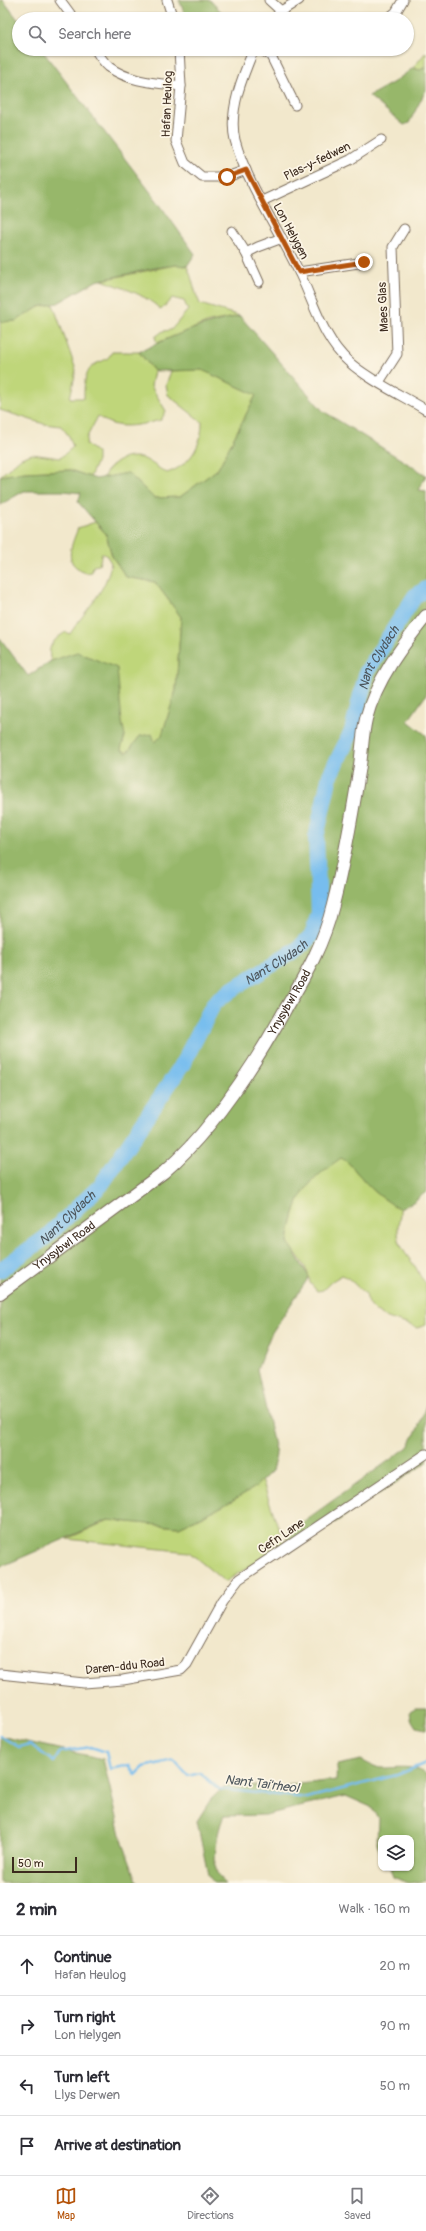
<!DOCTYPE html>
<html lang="en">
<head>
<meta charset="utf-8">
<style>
	:root { --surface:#fff; --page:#f2f2f3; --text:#2b2b33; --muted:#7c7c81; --line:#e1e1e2; --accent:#b45309 }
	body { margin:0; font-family:Pangolin,sans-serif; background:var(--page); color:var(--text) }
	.controls { position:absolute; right:12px; bottom:12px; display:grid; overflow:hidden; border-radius:8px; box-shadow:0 1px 3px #0004 }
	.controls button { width:36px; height:36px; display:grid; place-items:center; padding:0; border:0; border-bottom:1px solid var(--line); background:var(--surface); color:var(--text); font:20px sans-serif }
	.scale { position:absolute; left:12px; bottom:10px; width:65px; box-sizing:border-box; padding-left:4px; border:2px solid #3b2a1e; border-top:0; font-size:11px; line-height:14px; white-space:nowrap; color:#3b2a1e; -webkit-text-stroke:3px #fcf5e5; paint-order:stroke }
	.stop { position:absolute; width:12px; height:12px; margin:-9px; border:3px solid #b45309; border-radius:50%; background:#fff }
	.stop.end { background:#b45309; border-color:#fff; box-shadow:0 1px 4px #0008 }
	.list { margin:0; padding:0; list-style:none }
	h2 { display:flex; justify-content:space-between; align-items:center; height:52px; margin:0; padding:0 16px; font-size:17px }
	h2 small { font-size:13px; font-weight:400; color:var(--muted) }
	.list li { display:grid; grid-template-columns:26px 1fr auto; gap:12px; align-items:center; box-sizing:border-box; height:60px; padding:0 16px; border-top:1px solid var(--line) }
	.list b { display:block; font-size:15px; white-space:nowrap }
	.list p { margin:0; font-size:13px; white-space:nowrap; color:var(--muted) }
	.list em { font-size:13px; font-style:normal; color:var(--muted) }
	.icon { flex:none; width:22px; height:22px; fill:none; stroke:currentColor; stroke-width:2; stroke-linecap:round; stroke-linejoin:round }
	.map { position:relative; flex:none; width:426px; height:1883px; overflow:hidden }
	.search { position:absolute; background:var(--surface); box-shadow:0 1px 3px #0004; left:12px; right:12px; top:12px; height:44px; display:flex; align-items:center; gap:10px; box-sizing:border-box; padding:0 14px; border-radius:22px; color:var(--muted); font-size:15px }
	.sheet { height:292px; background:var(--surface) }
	nav { display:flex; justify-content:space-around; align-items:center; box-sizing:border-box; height:56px; border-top:1px solid var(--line); background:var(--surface); font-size:11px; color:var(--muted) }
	nav a { display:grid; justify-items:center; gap:2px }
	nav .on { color:var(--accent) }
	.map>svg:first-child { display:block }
	.green { fill:#bfd67a; stroke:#7d804c }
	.forest { fill:#97b76a; stroke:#697044 }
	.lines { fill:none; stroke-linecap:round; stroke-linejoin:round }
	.stream { stroke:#77bdee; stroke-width:2.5 }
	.river { stroke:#77bdee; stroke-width:16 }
	.minor-casing { stroke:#7b6c5b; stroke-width:11 }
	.secondary-casing { stroke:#7b6c5b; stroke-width:14 }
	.minor { stroke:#fff; stroke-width:9 }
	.secondary { stroke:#fff; stroke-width:12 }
	.route { stroke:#b45309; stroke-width:5 }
	.labels { text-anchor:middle; stroke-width:3.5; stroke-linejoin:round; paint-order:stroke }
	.street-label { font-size:12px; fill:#3b2a1e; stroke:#fcf5e5 }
	.water-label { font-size:13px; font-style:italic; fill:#4d565c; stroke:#fcf5e5 }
</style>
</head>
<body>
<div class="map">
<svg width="426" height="1883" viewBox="0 0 426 1883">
	<rect width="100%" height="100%" fill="#fcf5e5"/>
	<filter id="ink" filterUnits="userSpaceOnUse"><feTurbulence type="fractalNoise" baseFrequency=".025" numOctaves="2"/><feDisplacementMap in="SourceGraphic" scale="8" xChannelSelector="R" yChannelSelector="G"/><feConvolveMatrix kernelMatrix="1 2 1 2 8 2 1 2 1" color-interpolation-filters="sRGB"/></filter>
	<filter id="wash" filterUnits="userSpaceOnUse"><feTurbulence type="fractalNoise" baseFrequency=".012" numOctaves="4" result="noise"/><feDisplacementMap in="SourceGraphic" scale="16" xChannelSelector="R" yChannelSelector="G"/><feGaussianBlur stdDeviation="0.9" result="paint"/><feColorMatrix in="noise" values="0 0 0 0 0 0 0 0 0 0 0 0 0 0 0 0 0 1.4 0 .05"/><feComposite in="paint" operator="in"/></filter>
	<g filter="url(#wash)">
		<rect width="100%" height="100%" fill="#f2e8cc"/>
		<g class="green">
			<polygon points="426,52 426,67 420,70 413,68"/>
			<path d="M175,265L187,266C193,279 194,292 200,304L240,316L209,322L157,343L155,337L163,331L171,330L188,310L184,301L172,298L161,310C146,294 122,288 102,280Z"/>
			<path d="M53,304L76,370L70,398H84C84,384 84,367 100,362C107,359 108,359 112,352H139L154,371L151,386L166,411L161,420C139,425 117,432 98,416L87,437L86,444L97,453V461L90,477L70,470L25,472L0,476L21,458L32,454L60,458L73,447L69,436L61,426L44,424L0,410V322L16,321L39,307Z"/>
			<path d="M202,370L256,395L218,469L180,497L154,498L128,473L103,478C110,463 125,454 142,458C150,461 159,469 167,473C190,465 202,446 202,422L168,395L166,385L171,371Z"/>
			<path d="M95,522L106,534L112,556L126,577L155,582L181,617L176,690L162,735L155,742L140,736L127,753L121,749L125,736L122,722L77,653L51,661C46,647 54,639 66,632L70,634C85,610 107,591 111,563L107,556L102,553L99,565L93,566L92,572L86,573C83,571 76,568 73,564C66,554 75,537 78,528Z"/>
			<path d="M341,1157C351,1163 353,1169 361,1177C371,1190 386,1201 400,1209C401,1217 397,1223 398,1231C398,1246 406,1254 414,1265C420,1273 417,1274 426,1283V1325L417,1328C399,1319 370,1320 366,1294C358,1289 351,1278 342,1275L332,1281L323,1290L317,1291L310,1283C309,1268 296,1254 288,1242C295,1196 304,1184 341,1157Z"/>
			<polygon points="262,1480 284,1544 225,1582 189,1552 67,1539 109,1520 179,1527 221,1507 254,1488"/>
		</g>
		<g class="forest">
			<polygon points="0,0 3,0 19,21 19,49 41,49 158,202 195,254 187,266 175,265 155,268 96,281 58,303 39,307 16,321 0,322"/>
			<polygon points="179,0 210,0 228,19 187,19"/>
			<polygon points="426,67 426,90 409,123 404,125 369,96 394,82 413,68 420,70"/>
			<path d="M240,316L323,411L426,475L419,490L426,491V695L408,721L426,735V1192L413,1202L400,1209C386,1201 371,1190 361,1177C353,1169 351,1163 341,1158C304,1184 295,1196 288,1242L309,1277L271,1334L257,1369L276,1455L272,1471L254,1488L221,1507L179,1527L108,1520L0,1567V638L28,676L51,661L77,652L117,668L122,722L125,736L121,749L127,753L140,736L152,734L155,742L162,735L176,690L181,617L155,582L126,577L112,556L106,534L78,502L81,493L64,491H24L0,505V476L25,472L70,470L96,479L128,473L154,498L180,497L218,469L256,395L202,370L154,371L139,352C172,336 203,323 240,316Z"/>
			<polygon points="426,1405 426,1463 290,1552 284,1544 290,1531 408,1447 418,1428"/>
			<polygon points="415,1708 426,1708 426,1729 416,1727 411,1719 410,1711"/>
			<polygon points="0,1736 103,1759 123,1843 138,1883 0,1883"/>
			<path d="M361,1760C367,1763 375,1768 382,1768C397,1768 412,1764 426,1774V1881L408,1883L393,1877L390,1868H411V1838H381V1855L377,1843L378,1818L371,1807L346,1796L265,1815L224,1816C218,1827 212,1861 217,1873C218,1876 222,1880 225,1883H214L208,1875L197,1821L211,1799L225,1786H280L336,1780L337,1765Z"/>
		</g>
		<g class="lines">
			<polyline class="stream" points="0,1736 19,1747 30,1744 54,1762 60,1752 91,1747 106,1752 110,1769 129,1765 136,1775 144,1767 174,1760 188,1776 200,1773 219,1789 307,1798 397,1775 426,1763"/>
			<path class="river" id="s1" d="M0,1270L45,1238L101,1185L182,1065L214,1003L231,990L298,949L312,935L319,913L316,837L330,775L352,731L367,671L415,596L426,589"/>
		</g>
	</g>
	<g filter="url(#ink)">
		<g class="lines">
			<g class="minor-casing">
				<g id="minor">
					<polyline points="60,0 74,19"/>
					<polyline points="167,0 173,19"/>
					<polyline points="269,0 281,11"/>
					<polyline points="274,19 281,11 299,0"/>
					<polyline points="387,19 396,12 403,0"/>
					<path d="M95,49C99,55 103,62 109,67C129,82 157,83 181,86"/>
					<polyline points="179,49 181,86 176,141 185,163 202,177 227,177 246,170"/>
					<path d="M254,49C243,75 228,111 235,140C246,182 279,230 298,270C314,302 322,338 349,362C369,380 403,396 426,410"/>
					<polyline points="261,49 271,56 295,105"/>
					<polyline points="262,201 350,160 381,140"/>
					<polyline points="232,231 246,253"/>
					<polyline points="299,272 365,262"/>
					<polyline points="259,282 246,253 258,247 282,238"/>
					<polyline points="379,382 397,354 393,247 404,229"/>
					<polyline points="0,1674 84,1683 123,1680 181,1670 187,1664 222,1601 239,1579 426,1454"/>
				</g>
			</g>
			<g class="secondary-casing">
				<g id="secondary">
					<path id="s2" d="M0,1293L164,1172C213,1130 255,1064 286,1008C306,975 324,943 333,905C344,862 352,816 359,772C362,755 362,736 366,719C376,680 402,646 426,616"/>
				</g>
			</g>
			<use href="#minor" class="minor"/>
			<use href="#secondary" class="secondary"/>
		</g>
	</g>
	<g class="lines" filter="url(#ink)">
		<polyline class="route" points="227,177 246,170 299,272 364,262"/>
	</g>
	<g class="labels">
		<g class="street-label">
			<text transform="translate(167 104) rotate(-88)" y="4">Hafan Heulog</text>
			<text transform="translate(317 161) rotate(-26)" y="4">Plas-y-fedwen</text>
			<text transform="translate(291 231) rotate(62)" y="4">Lon Helygen</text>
			<text transform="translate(383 307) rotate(-93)" y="4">Maes Glas</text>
			<text dy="4" stroke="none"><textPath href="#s2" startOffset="416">Ynysybwl Road</textPath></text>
			<text dy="4" stroke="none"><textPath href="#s2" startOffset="80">Ynysybwl Road</textPath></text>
			<text transform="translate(281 1536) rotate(-34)" y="4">Cefn Lane</text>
			<text transform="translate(125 1666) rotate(-6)" y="4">Daren-ddu Road</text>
		</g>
		<g class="water-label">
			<text dy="5" stroke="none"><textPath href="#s1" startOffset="757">Nant Clydach</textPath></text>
			<text dy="5" stroke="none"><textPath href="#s1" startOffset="421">Nant Clydach</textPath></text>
			<text dy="5" stroke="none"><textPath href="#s1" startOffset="85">Nant Clydach</textPath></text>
			<text transform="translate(262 1783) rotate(7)" y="5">Nant Tai'rheol</text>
		</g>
	</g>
</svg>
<div class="controls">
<button><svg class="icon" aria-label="layers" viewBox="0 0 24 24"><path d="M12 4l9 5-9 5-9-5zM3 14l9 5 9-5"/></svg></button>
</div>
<div class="scale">50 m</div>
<div class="stop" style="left:227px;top:177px"></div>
<div class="stop end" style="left:364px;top:262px"></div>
<div class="search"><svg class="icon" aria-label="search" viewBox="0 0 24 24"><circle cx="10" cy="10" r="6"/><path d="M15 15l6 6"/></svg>Search here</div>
</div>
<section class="sheet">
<h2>2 min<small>Walk · 160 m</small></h2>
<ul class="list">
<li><svg class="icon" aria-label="ahead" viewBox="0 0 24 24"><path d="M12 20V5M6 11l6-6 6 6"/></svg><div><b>Continue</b><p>Hafan Heulog</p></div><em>20 m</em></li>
<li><svg class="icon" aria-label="right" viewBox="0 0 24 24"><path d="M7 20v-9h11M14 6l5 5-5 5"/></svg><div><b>Turn right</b><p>Lon Helygen</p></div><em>90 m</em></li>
<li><svg class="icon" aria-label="left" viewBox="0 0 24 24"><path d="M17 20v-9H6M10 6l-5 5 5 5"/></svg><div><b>Turn left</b><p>Llys Derwen</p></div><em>50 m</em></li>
<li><svg class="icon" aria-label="arrive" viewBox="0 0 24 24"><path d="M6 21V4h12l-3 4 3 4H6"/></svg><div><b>Arrive at destination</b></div></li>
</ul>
</section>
<nav>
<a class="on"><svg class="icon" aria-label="map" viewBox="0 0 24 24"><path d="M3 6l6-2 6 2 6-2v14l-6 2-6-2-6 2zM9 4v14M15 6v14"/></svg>Map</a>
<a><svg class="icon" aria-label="directions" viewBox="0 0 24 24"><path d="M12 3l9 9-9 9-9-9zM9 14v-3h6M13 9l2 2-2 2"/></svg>Directions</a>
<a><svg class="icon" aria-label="saved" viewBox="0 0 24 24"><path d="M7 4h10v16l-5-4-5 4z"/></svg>Saved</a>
</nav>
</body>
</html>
